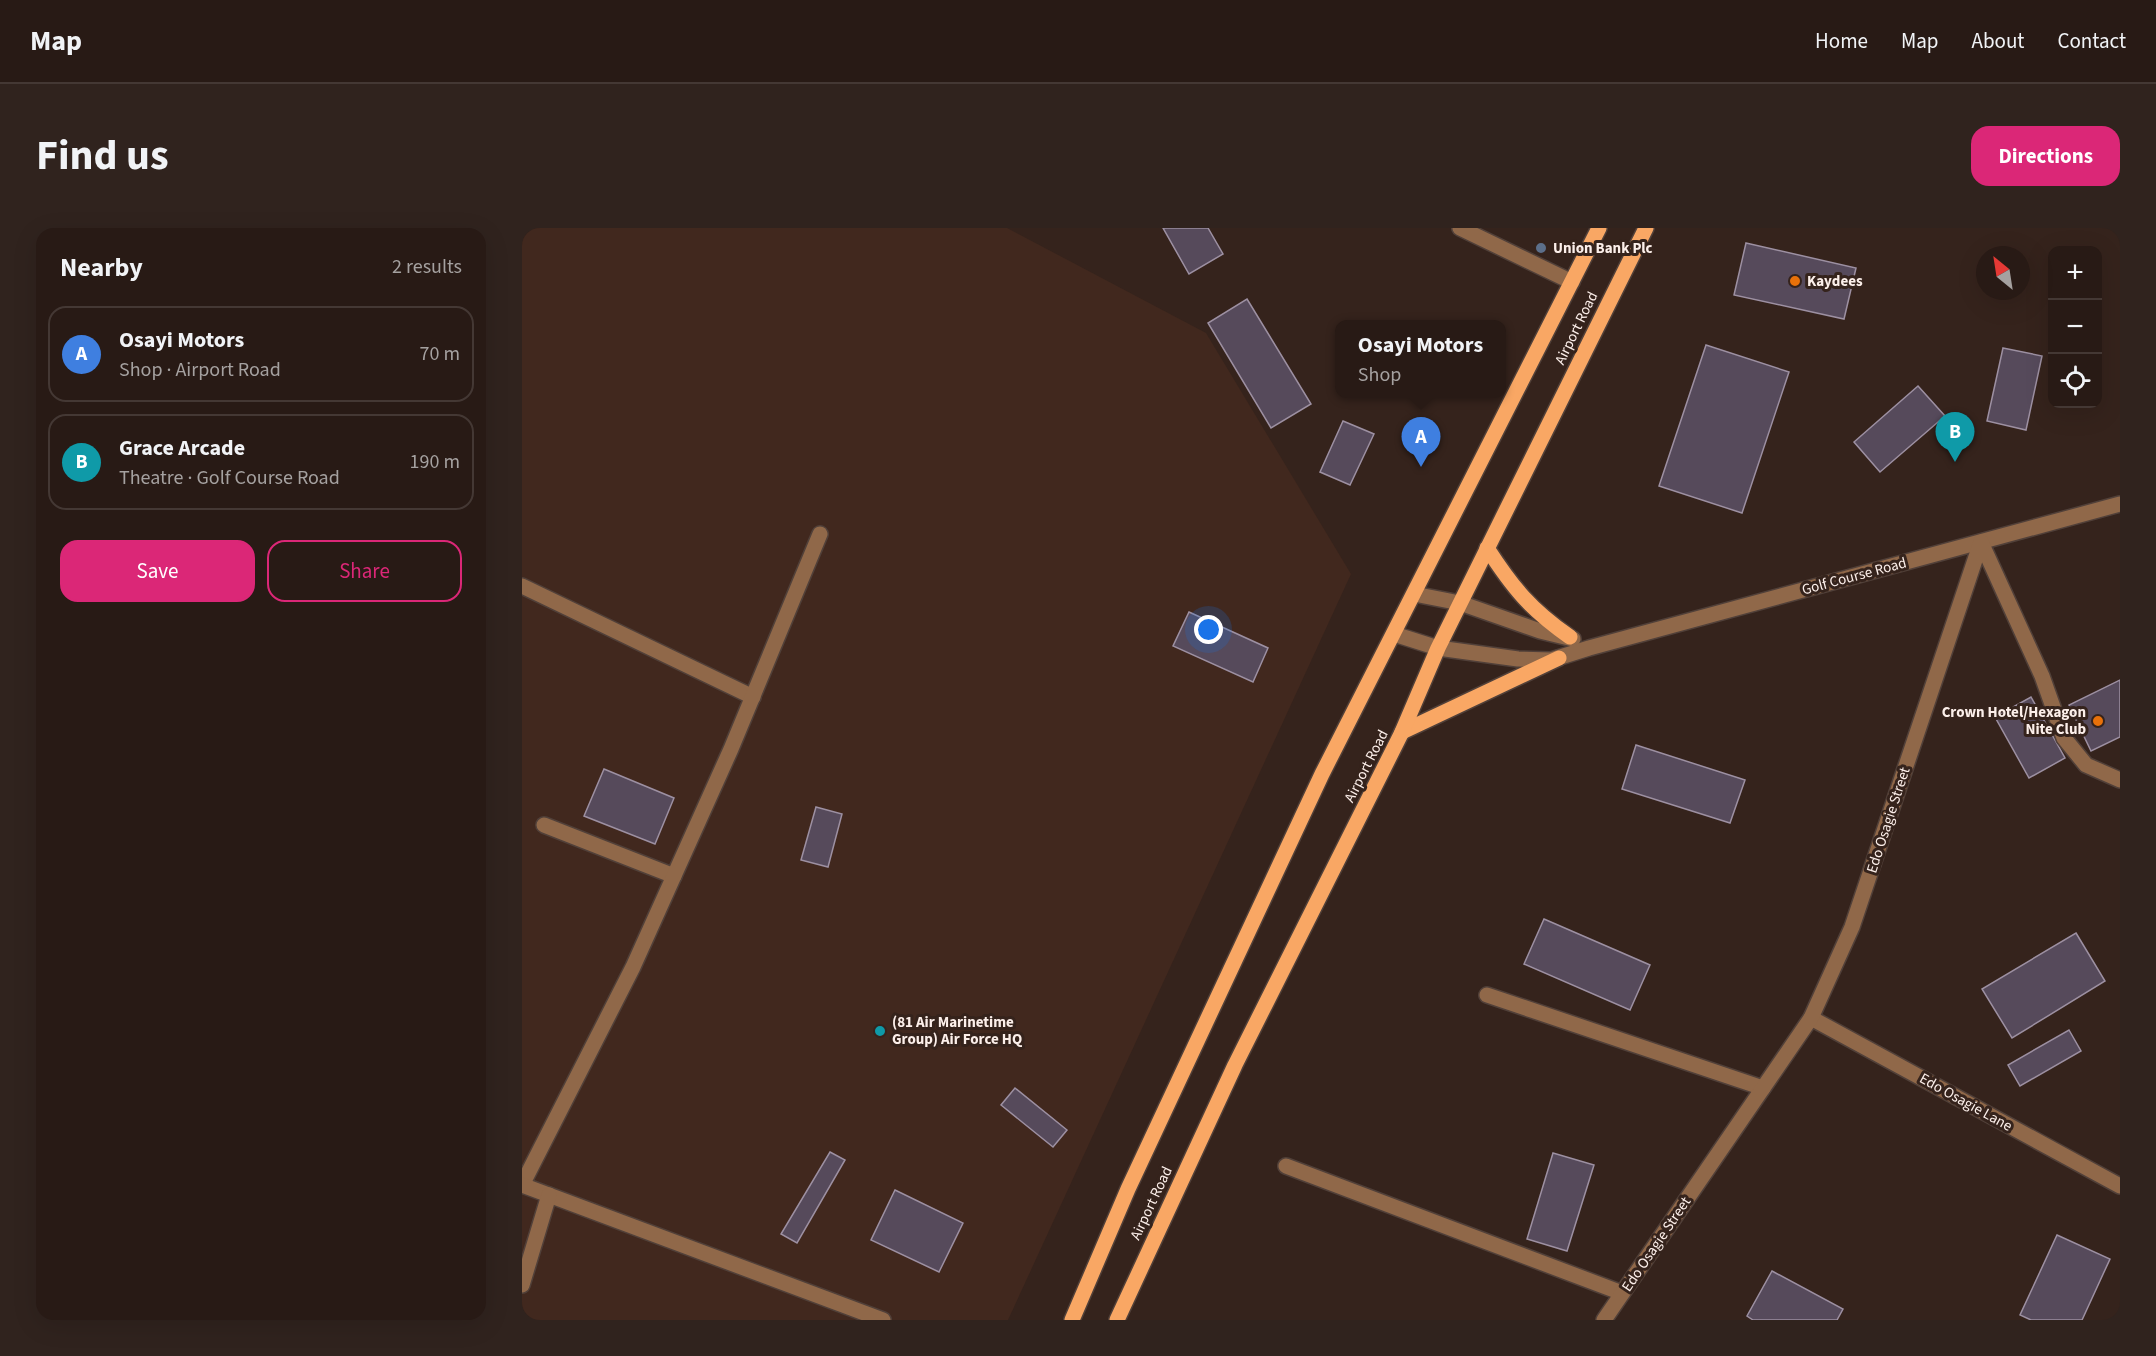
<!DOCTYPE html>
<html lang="en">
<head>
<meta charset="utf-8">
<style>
	:root { --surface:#281a15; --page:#30231e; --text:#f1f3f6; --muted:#a5a1a0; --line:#443834; --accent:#db2777 }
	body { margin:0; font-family:"Source Sans 3",sans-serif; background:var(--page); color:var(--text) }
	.controls { position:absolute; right:18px; top:18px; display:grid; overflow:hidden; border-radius:12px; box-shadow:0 6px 24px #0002 }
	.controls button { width:54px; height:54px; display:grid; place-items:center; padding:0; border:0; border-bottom:2px solid var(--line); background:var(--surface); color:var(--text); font:30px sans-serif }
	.compass { position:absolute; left:1454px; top:18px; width:54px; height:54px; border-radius:50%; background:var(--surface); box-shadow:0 6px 24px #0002; rotate:330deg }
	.you { position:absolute; left:687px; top:402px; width:21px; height:21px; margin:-15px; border:4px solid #fff; border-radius:50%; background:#1a73e8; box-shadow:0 0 0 9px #1a73e833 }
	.badge { display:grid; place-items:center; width:39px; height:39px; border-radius:50%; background:var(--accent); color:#fff; font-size:20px; font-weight:700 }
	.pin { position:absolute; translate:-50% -50px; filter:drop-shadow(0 2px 3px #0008) }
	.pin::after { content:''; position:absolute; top:32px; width:21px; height:18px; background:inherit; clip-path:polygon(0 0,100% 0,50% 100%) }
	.popup { position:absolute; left:813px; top:92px; width:171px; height:78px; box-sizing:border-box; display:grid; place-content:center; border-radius:12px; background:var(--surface); filter:drop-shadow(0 2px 4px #0005); font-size:20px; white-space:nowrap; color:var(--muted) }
	.popup b { font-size:22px; color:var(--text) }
	.popup::after { content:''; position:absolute; left:50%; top:100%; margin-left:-12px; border:12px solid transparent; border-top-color:var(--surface) }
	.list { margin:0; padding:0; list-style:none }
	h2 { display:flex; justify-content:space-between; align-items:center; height:78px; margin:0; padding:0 24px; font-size:26px }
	h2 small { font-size:20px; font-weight:400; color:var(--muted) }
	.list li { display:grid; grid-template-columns:39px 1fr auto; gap:18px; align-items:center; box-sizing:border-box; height:96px; margin:0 12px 12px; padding:0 12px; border:2px solid var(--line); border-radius:18px }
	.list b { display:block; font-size:22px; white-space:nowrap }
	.list p { margin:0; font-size:20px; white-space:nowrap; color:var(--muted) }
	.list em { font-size:20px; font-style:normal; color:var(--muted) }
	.actions { display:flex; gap:12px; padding:18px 24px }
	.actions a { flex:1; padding:14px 0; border:2px solid var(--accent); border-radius:18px; text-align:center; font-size:21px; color:var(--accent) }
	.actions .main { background:var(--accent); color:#fff }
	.icon { flex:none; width:33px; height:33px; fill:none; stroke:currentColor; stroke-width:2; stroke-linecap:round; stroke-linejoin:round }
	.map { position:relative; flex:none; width:1598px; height:1092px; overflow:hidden; border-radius:18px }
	header { display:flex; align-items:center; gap:36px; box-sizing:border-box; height:84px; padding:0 30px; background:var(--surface); border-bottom:2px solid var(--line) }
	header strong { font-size:28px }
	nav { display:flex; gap:33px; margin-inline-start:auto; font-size:21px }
	.intro { display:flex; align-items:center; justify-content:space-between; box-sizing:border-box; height:144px; padding:0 36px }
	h1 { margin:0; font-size:42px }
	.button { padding:15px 27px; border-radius:18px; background:var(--accent); color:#fff; font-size:21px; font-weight:700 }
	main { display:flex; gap:36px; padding:0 36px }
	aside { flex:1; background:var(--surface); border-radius:18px; box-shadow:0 6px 24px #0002 }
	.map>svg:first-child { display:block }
	.built { fill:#41281e }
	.building { fill:#564a5b; stroke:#9d90a2; stroke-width:1.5 }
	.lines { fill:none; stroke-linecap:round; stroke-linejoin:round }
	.minor-casing { stroke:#514039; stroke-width:18 }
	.major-casing { stroke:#514039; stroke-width:18 }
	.minor { stroke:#906849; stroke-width:15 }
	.major { stroke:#f9a764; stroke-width:15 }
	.service-dot { fill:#5c6f8a; stroke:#35231c; stroke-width:2 }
	.food-dot { fill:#e8710a; stroke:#35231c; stroke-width:2 }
	.culture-dot { fill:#0f9aa8; stroke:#35231c; stroke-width:2 }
	.labels { text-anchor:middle; stroke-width:6; stroke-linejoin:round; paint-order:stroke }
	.poi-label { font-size:15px; font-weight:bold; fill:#fcefea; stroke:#35231c; text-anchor:start }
	.street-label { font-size:15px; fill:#fcefea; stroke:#35231c }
</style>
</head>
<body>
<header>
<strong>Map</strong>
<nav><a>Home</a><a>Map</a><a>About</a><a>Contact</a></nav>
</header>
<div class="intro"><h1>Find us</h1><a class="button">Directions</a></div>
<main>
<aside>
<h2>Nearby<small>2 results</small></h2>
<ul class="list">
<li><span class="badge" style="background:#3f7fe0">A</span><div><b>Osayi Motors</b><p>Shop · Airport Road</p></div><em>70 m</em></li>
<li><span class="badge" style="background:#0f9aa8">B</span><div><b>Grace Arcade</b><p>Theatre · Golf Course Road</p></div><em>190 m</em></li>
</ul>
<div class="actions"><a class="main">Save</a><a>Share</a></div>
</aside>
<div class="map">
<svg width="1598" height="1092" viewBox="0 0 1598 1092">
	<rect width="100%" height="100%" fill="#35231c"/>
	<polygon class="built" points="0,0 485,0 684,105 829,346 486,1092 0,1092"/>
	<g class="building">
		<polygon points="641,0 686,0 701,26 667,46"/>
		<polygon points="1224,15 1334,40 1322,91 1212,67"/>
		<polygon points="725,71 789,176 749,200 686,95"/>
		<polygon points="1184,117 1267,144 1220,285 1137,258"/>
		<polygon points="1481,120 1520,128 1504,202 1465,193"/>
		<polygon points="1396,158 1423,188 1358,244 1332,214"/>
		<polygon points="821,193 852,206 828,257 798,244"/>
		<polygon points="667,384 746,420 731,454 651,418"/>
		<polygon points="1598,452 1598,509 1569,523 1547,477"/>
		<polygon points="1509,469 1543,530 1507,550 1473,489"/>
		<polygon points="1114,517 1223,552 1208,595 1100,561"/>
		<polygon points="82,541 152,570 133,616 62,588"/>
		<polygon points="294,579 320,586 306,639 279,632"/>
		<polygon points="1022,691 1128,737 1108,782 1002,736"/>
		<polygon points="1554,705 1583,753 1490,810 1460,761"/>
		<polygon points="1547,802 1559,823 1498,858 1486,837"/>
		<polygon points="493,860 545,902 531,919 479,877"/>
		<polygon points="308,924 323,932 275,1015 259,1006"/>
		<polygon points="1031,925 1072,937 1045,1023 1005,1011"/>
		<polygon points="373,962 441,995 417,1044 349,1012"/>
		<polygon points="1535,1007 1588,1031 1560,1092 1509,1092 1498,1087"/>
		<polygon points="1250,1043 1321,1081 1315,1092 1231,1092 1225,1088"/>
	</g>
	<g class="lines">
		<g class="minor-casing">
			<g id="minor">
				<polyline points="938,0 1050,54"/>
				<polyline points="0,358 231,469"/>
				<polyline points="892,366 938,375 1018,403 1051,411"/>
				<polyline points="872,406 916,420 996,431 1029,432 1067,420 1598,276"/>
				<polyline points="22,597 152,648"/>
				<polyline points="965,767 1241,860"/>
				<polyline points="1289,790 1598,958"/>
				<polyline points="764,938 1100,1065"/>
				<polyline points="0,957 111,739 209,521 298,306"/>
				<polyline points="0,957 361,1092"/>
				<polyline points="0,1057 27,967"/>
				<polyline points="1082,1092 1289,790 1330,699 1459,314 1520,448 1542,510 1564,537 1598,552"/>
			</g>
		</g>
		<g class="major-casing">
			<g id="major">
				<path d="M965,320C991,360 1008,381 1048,409"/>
				<polyline points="880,504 1037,430"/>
				<polyline points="550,1092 606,961 800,546 1077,0"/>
				<polyline points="595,1092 713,837 880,504 916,420 1124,0"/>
			</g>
		</g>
		<use href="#minor" class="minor"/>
		<use href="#major" class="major"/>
	</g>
	<circle class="service-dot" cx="1019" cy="20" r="6"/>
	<g class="food-dot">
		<circle cx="1273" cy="53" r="6"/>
		<circle cx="1576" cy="493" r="6"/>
	</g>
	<circle class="culture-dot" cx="358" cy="803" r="6"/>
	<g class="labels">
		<g class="poi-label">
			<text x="1031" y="25">Union Bank Plc</text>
			<text x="1285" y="58">Kaydees</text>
			<text x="1564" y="489" text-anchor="end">Crown Hotel/Hexagon<tspan x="1564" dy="17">Nite Club</tspan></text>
			<text x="370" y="799">(81 Air Marinetime<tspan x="370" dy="17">Group) Air Force HQ</tspan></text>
		</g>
		<g class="street-label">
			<text transform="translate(1054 100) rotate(-64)" y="5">Airport Road</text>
			<text transform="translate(1332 348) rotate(-15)" y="5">Golf Course Road</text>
			<text transform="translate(844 538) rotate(-63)" y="5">Airport Road</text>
			<text transform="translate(1366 592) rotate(-72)" y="5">Edo Osagie Street</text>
			<text transform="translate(1444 874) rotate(29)" y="5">Edo Osagie Lane</text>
			<text transform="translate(629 975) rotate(-65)" y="5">Airport Road</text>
			<text transform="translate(1134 1016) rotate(-56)" y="5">Edo Osagie Street</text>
		</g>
	</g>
</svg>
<div class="controls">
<button>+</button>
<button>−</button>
<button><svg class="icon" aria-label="locate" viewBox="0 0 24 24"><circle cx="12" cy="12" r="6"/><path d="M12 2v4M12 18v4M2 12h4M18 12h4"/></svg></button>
</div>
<svg class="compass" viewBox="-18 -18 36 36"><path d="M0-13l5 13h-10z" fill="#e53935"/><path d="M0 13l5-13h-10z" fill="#a5a1a0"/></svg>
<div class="you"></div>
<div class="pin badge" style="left:899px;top:239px;background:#3f7fe0">A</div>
<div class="popup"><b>Osayi Motors</b>Shop</div>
<div class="pin badge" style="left:1433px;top:234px;background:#0f9aa8">B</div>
</div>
</main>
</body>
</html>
